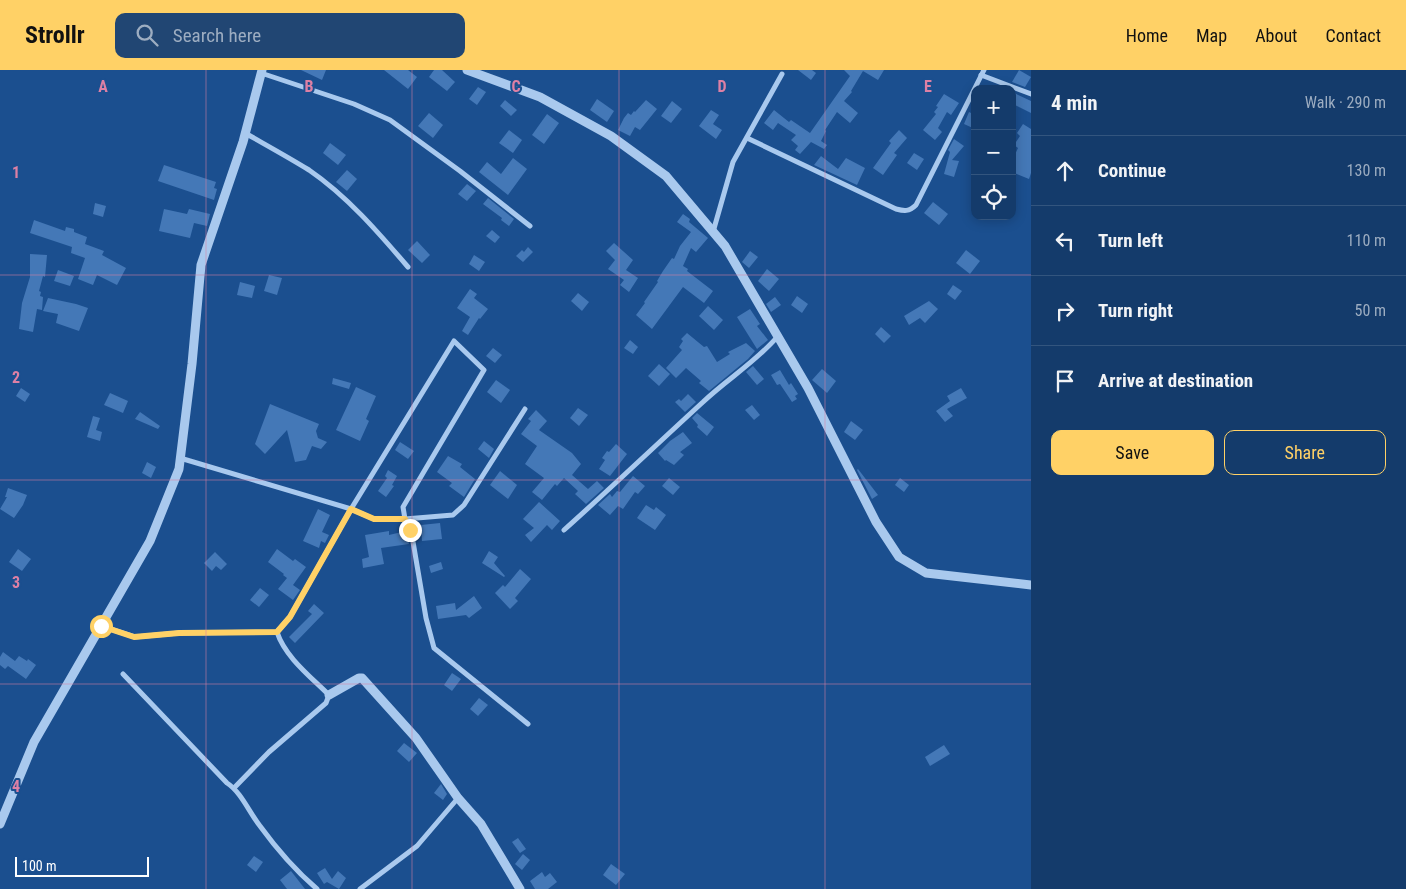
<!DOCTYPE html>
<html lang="en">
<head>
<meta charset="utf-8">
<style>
	:root { --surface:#143b6b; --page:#214673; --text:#f1f3f6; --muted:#9dadc1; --line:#33557e; --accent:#ffd166 }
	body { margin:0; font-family:"Roboto Condensed",sans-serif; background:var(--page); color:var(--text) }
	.controls { position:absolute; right:15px; top:15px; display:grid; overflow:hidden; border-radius:10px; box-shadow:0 2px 12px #0003 }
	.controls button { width:45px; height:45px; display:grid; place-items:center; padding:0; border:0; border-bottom:1px solid var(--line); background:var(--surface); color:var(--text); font:25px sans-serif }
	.scale { position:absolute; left:15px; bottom:12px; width:134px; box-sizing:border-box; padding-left:5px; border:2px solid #fff; border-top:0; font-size:14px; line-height:18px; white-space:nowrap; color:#fff; -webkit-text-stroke:4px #1b4f8f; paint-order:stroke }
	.stop { position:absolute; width:15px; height:15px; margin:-11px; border:4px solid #ffd166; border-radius:50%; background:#fff }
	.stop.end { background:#ffd166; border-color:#fff; box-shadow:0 1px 5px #0008 }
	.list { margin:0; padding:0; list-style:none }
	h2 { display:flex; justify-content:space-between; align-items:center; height:65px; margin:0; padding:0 20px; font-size:21px }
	h2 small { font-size:16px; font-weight:400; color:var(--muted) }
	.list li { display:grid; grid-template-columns:32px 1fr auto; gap:15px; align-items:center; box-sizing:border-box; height:70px; padding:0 20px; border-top:1px solid var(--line) }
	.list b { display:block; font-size:19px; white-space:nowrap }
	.list em { font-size:16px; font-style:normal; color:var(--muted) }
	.actions { display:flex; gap:10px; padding:15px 20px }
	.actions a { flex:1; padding:11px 0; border:1px solid var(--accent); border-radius:10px; text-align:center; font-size:18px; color:var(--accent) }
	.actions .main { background:var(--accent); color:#111 }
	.icon { flex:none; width:28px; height:28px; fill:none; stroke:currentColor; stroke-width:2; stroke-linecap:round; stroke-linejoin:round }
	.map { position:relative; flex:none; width:1031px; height:819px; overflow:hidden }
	header { display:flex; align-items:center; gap:30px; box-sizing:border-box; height:70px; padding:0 25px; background:var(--accent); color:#111 }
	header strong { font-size:24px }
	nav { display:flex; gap:28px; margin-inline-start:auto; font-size:18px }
	.search { width:350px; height:45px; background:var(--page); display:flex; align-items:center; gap:12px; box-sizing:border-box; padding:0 18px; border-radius:10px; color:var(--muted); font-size:19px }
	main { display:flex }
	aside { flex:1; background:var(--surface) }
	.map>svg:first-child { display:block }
	.building { fill:#4478b7 }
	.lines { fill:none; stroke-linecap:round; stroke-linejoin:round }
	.minor { stroke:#a9c9ee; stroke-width:5 }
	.tertiary { stroke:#a9c9ee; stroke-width:9 }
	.route { stroke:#ffd166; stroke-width:6 }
	.grid { fill:none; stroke:#dd80a5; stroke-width:1; stroke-opacity:0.55 }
	.grid-label { font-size:16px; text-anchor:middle; font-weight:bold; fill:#dd80a5; stroke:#1b4f8f; stroke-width:4; stroke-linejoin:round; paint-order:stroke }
</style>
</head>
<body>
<header>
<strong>Strollr</strong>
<div class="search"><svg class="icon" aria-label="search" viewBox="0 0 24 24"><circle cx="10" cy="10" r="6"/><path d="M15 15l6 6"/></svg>Search here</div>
<nav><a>Home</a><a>Map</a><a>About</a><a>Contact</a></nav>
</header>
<main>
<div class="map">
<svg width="1031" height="819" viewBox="0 0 1031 819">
	<rect width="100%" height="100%" fill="#1b4f8f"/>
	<g class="building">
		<polygon points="301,0 326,0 322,10"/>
		<polygon points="384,0 408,0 417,7 408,19"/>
		<polygon points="434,0 442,0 455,12 447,21 429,7"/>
		<polygon points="798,0 812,0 816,3 811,10"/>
		<polygon points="844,0 884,0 878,10 863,1 851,21 852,22 844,31 858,43 850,53 837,42 825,60 826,61 821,71 827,75 824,79 811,72 800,84 795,80 798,76 791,70 796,65 778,53 773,60 764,53 774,40 789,52 791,50 810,63 850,6"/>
		<polygon points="1019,0 1031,7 1025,17 1012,12"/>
		<polygon points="478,17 486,22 477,35 469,29"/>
		<polygon points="1012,22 1031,31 1031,43 1015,35 1012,39"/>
		<polygon points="944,24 959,33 951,45 947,42 938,58 942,62 935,70 923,60 936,44 934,42 938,37 936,36"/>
		<polygon points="597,29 614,41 607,52 590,40"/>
		<polygon points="505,30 517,40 511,46 500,36"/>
		<polygon points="646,30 657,39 640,60 635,57 630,66 618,60 624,48 628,43 631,45 634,41 635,42"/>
		<polygon points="672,31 682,39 671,53 661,46"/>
		<polygon points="711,40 719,45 713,54 722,60 716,69 699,56"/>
		<polygon points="969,42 975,45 975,59 964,54"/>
		<polygon points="429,43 443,55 433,68 418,56"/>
		<polygon points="547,44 559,53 544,74 532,65"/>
		<polygon points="1023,54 1031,59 1031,103 1029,109 1012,102 1012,91 1018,78 1014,75 1020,66 1017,63"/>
		<polygon points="509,60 522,70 513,83 499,73"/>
		<polygon points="899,60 907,68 894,83 897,85 883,105 873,98 891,73 889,71"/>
		<polygon points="954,69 964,76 952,90 959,91 954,107 944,104 950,82 948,80"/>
		<polygon points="330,73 346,85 338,95 323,83"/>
		<polygon points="914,83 924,89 917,100 907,93"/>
		<polygon points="821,86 838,99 846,88 865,98 857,115 814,95"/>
		<polygon points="513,88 527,99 508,125 479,102 487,92 501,104"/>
		<polygon points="164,95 216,112 214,118 217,119 214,130 158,111"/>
		<polygon points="347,100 357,109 347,121 336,112"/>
		<polygon points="467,114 476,121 467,131 458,124"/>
		<polygon points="488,128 514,149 509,156 501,150 502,148 483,134"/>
		<polygon points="933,132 948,144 939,155 924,143"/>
		<polygon points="95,133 106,136 103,147 93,144"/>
		<polygon points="164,139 187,144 189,139 210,144 207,156 194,153 190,168 159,161"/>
		<polygon points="683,144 690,149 689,152 708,168 696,182 691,178 683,196 688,199 687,201 713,221 704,233 683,217 652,259 636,245 645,233 644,232 658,212 657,211 663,201 672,188 674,189 680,176 691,162 677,152"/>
		<polygon points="34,150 65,161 66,157 74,159 74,162 87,167 85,174 104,181 102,185 126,198 117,215 97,205 93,215 78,209 85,188 71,183 72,177 30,163"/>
		<polygon points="492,160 500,167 495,173 486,166"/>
		<polygon points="417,171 430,185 422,193 408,180"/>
		<polygon points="614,173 633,190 626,200 638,208 629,222 620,215 624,210 608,199 615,190 606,181"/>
		<polygon points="528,177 533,182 523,192 516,186 522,180 524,182"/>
		<polygon points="966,180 980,191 970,204 956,193"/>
		<polygon points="750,181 758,187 749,198 742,192"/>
		<polygon points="30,184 47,185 45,207 43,206 39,221 41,222 40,226 43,227 42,240 37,239 33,262 19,259 22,233 30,207"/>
		<polygon points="474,185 485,192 479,201 469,194"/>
		<polygon points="767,199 779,209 769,221 758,211"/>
		<polygon points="58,200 74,206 70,216 54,211"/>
		<polygon points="269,205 282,208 277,225 264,221"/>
		<polygon points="240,212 255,216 252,228 237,225"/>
		<polygon points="953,215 962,221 955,230 947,224"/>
		<polygon points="470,219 477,224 474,228 488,239 480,249 479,248 468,265 462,261 470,247 457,238"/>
		<polygon points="578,223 589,232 582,241 571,231"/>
		<polygon points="797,226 808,234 802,243 791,235"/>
		<polygon points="775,227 781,235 771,242 766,234"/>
		<polygon points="48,228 76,234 88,238 79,261 56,253 58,244 43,241"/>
		<polygon points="929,231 938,239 925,253 920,248 909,255 904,246"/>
		<polygon points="708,236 723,250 714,260 699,246"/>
		<polygon points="750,239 760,254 757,256 768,270 757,279 737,247"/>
		<polygon points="881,257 891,266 884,273 875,264"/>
		<polygon points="687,263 704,277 707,276 717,292 730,284 728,282 746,273 755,281 748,289 709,321 699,313 701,311 686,298 676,308 666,298 682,280 679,277 683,271 681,269"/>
		<polygon points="630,270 638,277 633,284 624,278"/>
		<polygon points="493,278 502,285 495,293 486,286"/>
		<polygon points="659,294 670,304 659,316 648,306"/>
		<polygon points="753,296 764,309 757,315 746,302"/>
		<polygon points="822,299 836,311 827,323 812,310"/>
		<polygon points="780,300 789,315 791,313 798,324 795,326 797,329 792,332 780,314 777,315 771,305"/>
		<polygon points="333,308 351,313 349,319 332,314"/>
		<polygon points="496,310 510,320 501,333 487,322"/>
		<polygon points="356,317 376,326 366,349 369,351 360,371 336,360"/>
		<polygon points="21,318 30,324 25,332 16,326"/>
		<polygon points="961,318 967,328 947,339 953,346 945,352 936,341 950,331 947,326"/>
		<polygon points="110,323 128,331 123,343 104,335"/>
		<polygon points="688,324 696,332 685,342 675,332 679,329 681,331"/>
		<polygon points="270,334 319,354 316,361 318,368 327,372 321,379 312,376 306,390 295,392 287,360 265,384 255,374"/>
		<polygon points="752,335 760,345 754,350 745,340"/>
		<polygon points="578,338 588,345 579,356 570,348"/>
		<polygon points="536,340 547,351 539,360 572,383 581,394 572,405 588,419 597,411 604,418 586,434 575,424 578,421 564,408 557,416 555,414 542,430 532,422 544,408 525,394 537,376 521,364 531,351 528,349"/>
		<polygon points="140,342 160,356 158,359 135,349"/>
		<polygon points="697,343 714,357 707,366 697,357 698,355 692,348"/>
		<polygon points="93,346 100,348 96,360 102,362 100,371 87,367"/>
		<polygon points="851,351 863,360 855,370 844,362"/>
		<polygon points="683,362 692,373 680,382 684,385 674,395 666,390 665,391 658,383 670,371"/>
		<polygon points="484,371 494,379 489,388 478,379"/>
		<polygon points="400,372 414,381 408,389 395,380"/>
		<polygon points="616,374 627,384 610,406 599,399 605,390 602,388 607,381 609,382"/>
		<polygon points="448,386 462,394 460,397 475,409 464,427 449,416 452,413 437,402"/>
		<polygon points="147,392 156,397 151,408 142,403"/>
		<polygon points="858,399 878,425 872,429 857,400"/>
		<polygon points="388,400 397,406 392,415 394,416 386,427 378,421 387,408 385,406"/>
		<polygon points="500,401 517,415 508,429 490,415"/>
		<polygon points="633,406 645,416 638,424 635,422 623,439 618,436 610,445 598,435 610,424 612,427 617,421 620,422"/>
		<polygon points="669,408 680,417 673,425 662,416"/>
		<polygon points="900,408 909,415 904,422 895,415"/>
		<polygon points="8,418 27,425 23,435 14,448 0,439 7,427 5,427"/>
		<polygon points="539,432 560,451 552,460 547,455 531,472 525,465 534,458 523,449"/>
		<polygon points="646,435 654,440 656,437 666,445 655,460 637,448"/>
		<polygon points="318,439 330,445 322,462 329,465 325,473 321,471 319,478 303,471"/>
		<polygon points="440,453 442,469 422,471 421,455"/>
		<polygon points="389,461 389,465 406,461 409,474 381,478 384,494 363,498 362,489 369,487 365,465"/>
		<polygon points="18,479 31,489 22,501 9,492"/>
		<polygon points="277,479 293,491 295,489 306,497 293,515 300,520 293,530 278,519 287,508 283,505 284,504 268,492"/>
		<polygon points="489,481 498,487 494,493 505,506 504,507 482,493"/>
		<polygon points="215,482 227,494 221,500 216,496 212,501 204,493"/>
		<polygon points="441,492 443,499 431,503 429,496"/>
		<polygon points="520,499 531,509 515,528 518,531 510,539 495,523 503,515 505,517"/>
		<polygon points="260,518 269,525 259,537 250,530"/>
		<polygon points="474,526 482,538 469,548 466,545 438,549 436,536 455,533 456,540"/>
		<polygon points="314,534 324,543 295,573 289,567 312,544 308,541"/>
		<polygon points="3,582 15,591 19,586 27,591 28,589 36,595 26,609 8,596 5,599 0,595 0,587"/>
		<polygon points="452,603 461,609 452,621 444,615"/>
		<polygon points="479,628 488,635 478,646 470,639"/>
		<polygon points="404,673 417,683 409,692 397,681"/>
		<polygon points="944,675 950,684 930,696 925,687"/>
		<polygon points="441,714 447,724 443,730 434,723"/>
		<polygon points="518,768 526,779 520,783 512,772"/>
		<polygon points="523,784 530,790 522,800 515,794"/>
		<polygon points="254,786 263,792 256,802 247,795"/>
		<polygon points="611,794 625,804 616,815 603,805"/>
		<polygon points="325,798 332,809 338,801 346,808 339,819 327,812 324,814 317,803"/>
		<polygon points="291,801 305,819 287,819 280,810"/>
		<polygon points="542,802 545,807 550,803 557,812 548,819 535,819 530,811"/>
	</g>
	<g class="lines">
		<g class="minor">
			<polyline points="261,3 354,34 390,50 460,101 530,156"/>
			<polyline points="981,5 1031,24"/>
			<path d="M245,63C266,75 288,87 309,100C347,126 378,162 408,197"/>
			<path d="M747,68L896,139C904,141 909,142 916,135L984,0"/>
			<polyline points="713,162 733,92 782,4"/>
			<polyline points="180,388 351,439 374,449 405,449 453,445 464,435 525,339"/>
			<path d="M564,460C611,418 656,375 703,332C727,309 756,292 778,266"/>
			<polyline points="101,556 135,567 179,563 277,562 290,547 351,439 454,271 484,300 403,437 405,449 411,460 426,548 434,578 528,654"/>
			<path d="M123,604L227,713C241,722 249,742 260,756C276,778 296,801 317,819"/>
			<path d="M234,718L269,682L326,633L329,625C311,607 285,587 277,562"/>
			<polyline points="360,819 417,776 458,728"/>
		</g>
		<g class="tertiary">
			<polyline points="467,0 540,27 611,66 666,106 725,176 808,318 876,452 899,487 926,503 1031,515"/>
			<polyline points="329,625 359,608 362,608 416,668 458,728 481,754 520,819"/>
			<polyline points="0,754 34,672 150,471 179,399 192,294 201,195 243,72 262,0"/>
		</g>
	</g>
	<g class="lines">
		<polyline class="route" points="101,556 134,567 179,563 277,562 290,547 351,439 374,449 405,449 410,460"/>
	</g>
	<path class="grid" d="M206,0V819M412,0V819M619,0V819M825,0V819M0,205H1031M0,410H1031M0,614H1031"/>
	<g class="grid-label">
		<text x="103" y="22">A</text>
		<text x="309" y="22">B</text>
		<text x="516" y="22">C</text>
		<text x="722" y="22">D</text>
		<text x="928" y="22">E</text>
		<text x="16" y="108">1</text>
		<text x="16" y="313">2</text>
		<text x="16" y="518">3</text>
		<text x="16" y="722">4</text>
	</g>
</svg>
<div class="controls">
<button>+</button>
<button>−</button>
<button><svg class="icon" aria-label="locate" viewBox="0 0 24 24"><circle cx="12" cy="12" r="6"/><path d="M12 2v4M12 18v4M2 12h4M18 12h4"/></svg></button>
</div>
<div class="scale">100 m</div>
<div class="stop" style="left:101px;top:556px"></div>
<div class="stop end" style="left:410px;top:460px"></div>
</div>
<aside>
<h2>4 min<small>Walk · 290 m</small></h2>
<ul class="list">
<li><svg class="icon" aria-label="ahead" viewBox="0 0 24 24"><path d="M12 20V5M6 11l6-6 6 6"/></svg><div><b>Continue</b></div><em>130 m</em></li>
<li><svg class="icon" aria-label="left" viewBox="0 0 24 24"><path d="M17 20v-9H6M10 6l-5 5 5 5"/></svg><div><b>Turn left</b></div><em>110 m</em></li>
<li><svg class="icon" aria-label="right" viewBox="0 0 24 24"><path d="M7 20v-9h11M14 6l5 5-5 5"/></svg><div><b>Turn right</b></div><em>50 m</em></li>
<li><svg class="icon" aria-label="arrive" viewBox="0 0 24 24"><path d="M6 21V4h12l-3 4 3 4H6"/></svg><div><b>Arrive at destination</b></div></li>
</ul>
<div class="actions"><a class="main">Save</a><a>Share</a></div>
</aside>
</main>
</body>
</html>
